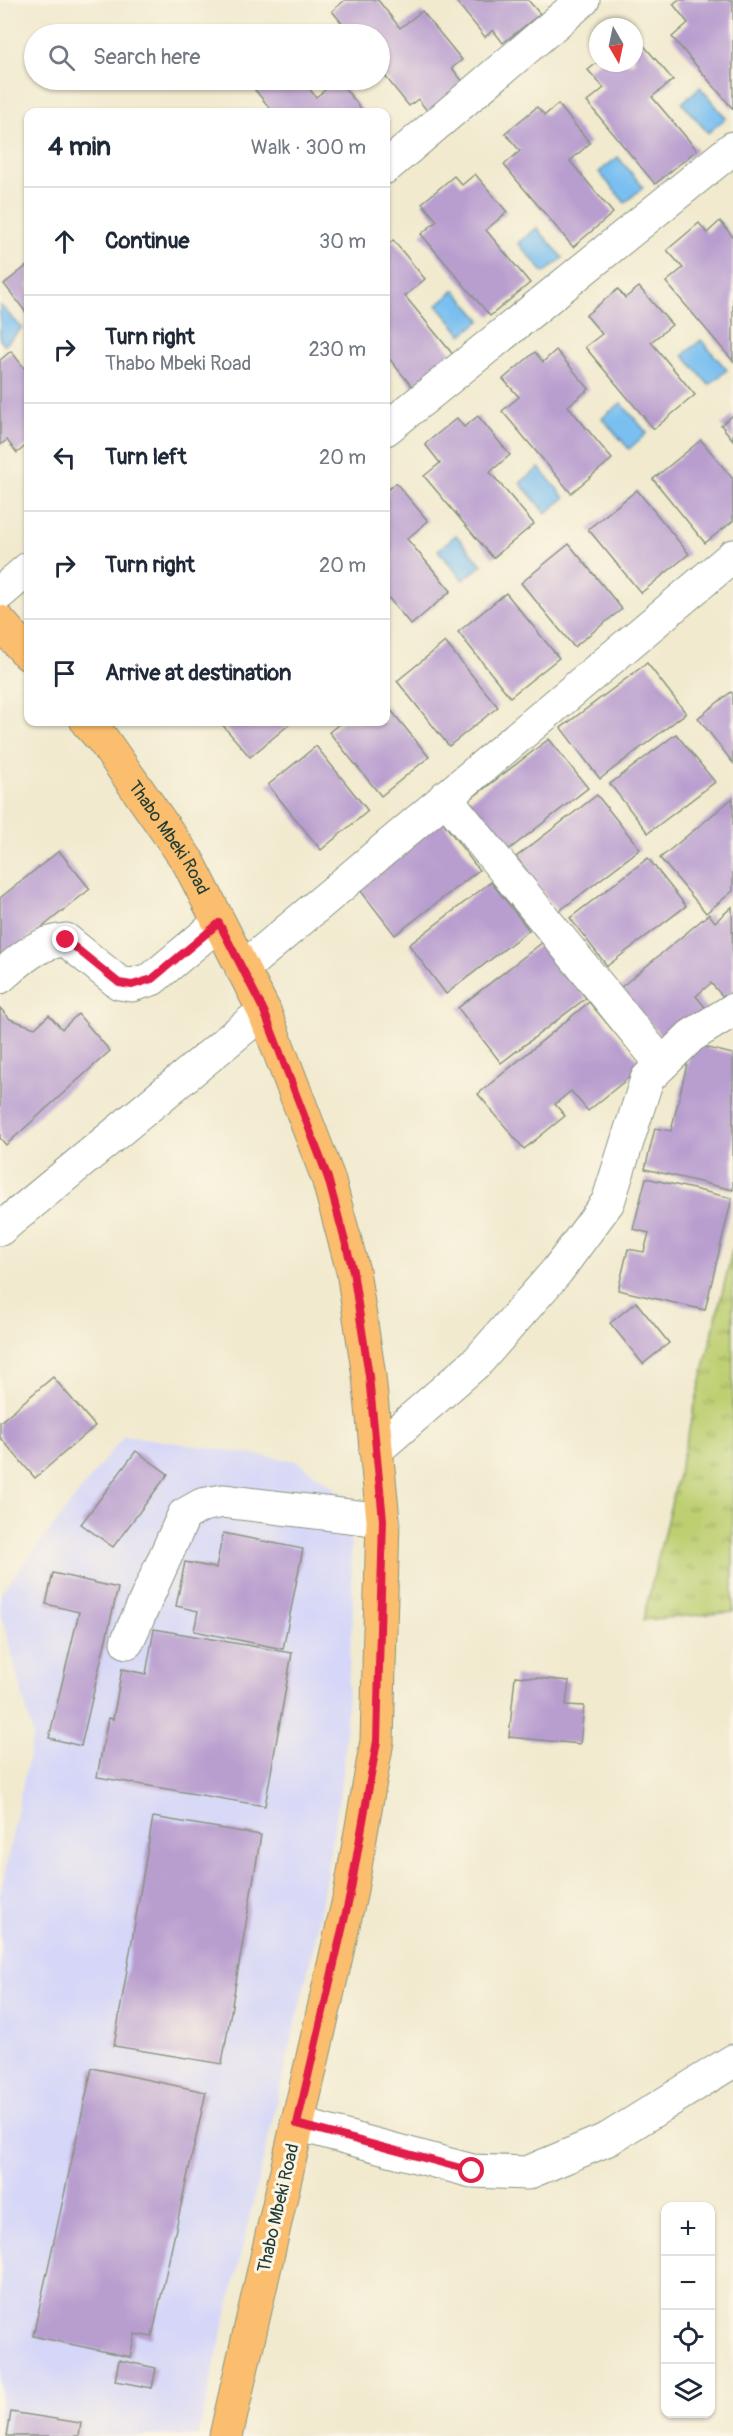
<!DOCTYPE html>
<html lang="en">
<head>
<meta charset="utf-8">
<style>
	:root { --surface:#fff; --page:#f6f6f7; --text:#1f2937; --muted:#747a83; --line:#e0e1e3 }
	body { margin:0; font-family:Pangolin,sans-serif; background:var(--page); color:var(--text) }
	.controls { position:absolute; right:18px; bottom:18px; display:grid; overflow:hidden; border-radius:12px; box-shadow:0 2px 4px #0004 }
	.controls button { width:54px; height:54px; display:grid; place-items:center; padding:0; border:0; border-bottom:2px solid var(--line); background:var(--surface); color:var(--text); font:30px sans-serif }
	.compass { position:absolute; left:589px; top:18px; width:54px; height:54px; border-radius:50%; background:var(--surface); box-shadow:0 2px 4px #0004; rotate:171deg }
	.stop { position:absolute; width:18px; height:18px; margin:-14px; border:4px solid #e11d48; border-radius:50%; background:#fff }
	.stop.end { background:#e11d48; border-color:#fff; box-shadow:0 2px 6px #0008 }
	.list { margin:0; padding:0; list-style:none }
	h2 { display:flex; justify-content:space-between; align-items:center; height:78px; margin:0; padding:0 24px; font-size:26px }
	h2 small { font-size:20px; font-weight:400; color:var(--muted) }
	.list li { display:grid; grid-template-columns:39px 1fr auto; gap:18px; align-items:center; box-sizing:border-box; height:108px; padding:0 24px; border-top:2px solid var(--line) }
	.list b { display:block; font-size:22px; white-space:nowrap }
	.list p { margin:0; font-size:20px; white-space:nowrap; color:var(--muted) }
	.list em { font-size:20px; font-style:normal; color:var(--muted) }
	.icon { flex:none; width:33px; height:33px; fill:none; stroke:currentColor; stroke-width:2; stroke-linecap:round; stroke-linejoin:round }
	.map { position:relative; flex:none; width:733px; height:2436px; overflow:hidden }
	.search { position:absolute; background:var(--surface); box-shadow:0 2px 4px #0004; left:24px; top:24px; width:366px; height:66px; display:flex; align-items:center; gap:15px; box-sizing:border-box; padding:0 21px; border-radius:33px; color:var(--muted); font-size:22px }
	.panel { position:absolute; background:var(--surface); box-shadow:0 2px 4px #0004; left:24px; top:108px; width:366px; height:618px; border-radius:12px }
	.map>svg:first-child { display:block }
	.built { fill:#d6d7f8 }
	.grass { fill:url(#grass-tufts); stroke:#6e8653; stroke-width:1.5 }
	.water { fill:#79bff0; stroke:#4c7e92; stroke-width:1.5 }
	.building { fill:#b89dcf }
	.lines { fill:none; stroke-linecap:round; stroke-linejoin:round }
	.minor-casing { stroke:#889482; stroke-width:35 }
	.major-casing { stroke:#889482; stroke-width:35 }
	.minor { stroke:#fff; stroke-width:33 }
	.major { stroke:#fbbe6e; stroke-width:33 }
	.route { stroke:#e11d48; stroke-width:8 }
	.labels { text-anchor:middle; stroke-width:6; stroke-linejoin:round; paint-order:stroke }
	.street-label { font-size:18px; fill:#1f3d34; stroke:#fcf5e5 }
</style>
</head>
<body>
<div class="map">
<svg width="733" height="2436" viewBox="0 0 733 2436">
	<defs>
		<pattern id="grass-tufts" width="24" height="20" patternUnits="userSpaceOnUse" patternTransform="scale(1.5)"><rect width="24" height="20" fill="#becf72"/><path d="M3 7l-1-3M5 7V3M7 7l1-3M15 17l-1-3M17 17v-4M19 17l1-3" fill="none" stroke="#9aa95e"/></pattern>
	</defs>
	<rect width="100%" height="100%" fill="#fcf5e5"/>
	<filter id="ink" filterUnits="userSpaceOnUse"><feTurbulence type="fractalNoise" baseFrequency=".0167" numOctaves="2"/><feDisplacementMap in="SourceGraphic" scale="12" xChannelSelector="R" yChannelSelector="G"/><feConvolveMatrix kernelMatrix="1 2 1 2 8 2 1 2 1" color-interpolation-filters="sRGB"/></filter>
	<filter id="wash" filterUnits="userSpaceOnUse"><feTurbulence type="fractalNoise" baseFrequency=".008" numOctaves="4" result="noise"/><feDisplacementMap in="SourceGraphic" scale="24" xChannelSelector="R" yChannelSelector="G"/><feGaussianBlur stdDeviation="1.35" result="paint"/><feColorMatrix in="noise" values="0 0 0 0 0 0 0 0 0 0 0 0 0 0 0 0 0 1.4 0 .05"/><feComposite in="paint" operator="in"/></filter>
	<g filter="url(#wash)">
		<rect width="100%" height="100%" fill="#f1eacf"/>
		<polygon class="built" points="124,1435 297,1461 349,1499 353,1606 343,1775 315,1941 198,2436 0,2436 0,1895 33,1735 0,1609 0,1594"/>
		<polygon class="grass" points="733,1248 733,1612 643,1620"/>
		<g class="water">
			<polygon points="700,87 726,118 708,133 682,103"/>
			<polygon points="618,157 643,187 625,203 599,172"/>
			<polygon points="537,228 563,258 544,273 518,243"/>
			<polygon points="455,290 481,320 462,335 437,305"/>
			<polygon points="0,305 22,328 5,345 0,340"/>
			<polygon points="701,340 727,370 709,385 683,355"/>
			<polygon points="621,403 647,433 629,449 602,418"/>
			<polygon points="539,468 565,498 546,513 520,483"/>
			<polygon points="456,535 482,565 463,580 438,550"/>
		</g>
		<g id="blocks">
			<g class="building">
				<polygon points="345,0 378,0 400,28 422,11 462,60 452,68 464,83 428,112 418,99 409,106 380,70 380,34 351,34 332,11"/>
				<polygon points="455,0 528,0 540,14 503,43 493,30 485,37"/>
				<polygon points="678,0 733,0 733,109 672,37 688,23 673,4"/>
				<polygon points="641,42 673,80 652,97 697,150 655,184 587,102 604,88 588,70 598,62 634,63 634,47"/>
				<polygon points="247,80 302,80 316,97 338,80 364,112 273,112"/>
				<polygon points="558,104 590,143 570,161 613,213 573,247 504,165 520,151 505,133 537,107 545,115"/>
				<polygon points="475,174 507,212 486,230 530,283 490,316 421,234 437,221 422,203 454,176 462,185"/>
				<polygon points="720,221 733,237 733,361 666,282 683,268 667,250 699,223 707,233"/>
				<polygon points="393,240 425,279 405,296 455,357 415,390 386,355 386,247"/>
				<polygon points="28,265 28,315 4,284"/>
				<polygon points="639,287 672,325 651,342 695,395 654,429 585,347 602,334 586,315 618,289 625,298"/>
				<polygon points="556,350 589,389 568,406 612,459 571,493 502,411 519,397 503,379 535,352 543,362"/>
				<polygon points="11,351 28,373 28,444 17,453 7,440 0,445 0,360"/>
				<polygon points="733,415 733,440 721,425"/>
				<polygon points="478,416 510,455 490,472 534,524 493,558 424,476 440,463 425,444 457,418 464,427"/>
				<polygon points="701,440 733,479 733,521 705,543 653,479"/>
				<polygon points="396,483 428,521 407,539 451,591 411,625 386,595 386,491"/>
				<polygon points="637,490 689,554 641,593 588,529"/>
				<polygon points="569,544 622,609 574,647 521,583"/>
				<polygon points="506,593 559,658 510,697 458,632"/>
				<polygon points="445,642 498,707 449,746 397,681"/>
				<polygon points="647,663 686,713 600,779 561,728"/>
				<polygon points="731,692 733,694 733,763 698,718"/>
				<polygon points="386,704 429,757 381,796 329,732 342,722 386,722"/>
				<polygon points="220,722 289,722 291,723 250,757"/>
				<polygon points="676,734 715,782 648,833 610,784"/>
				<polygon points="549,739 588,788 507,851 468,801"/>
				<polygon points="316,746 368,811 321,850 268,785"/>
				<polygon points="597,795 640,849 558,912 516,857"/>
				<polygon points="733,798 733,891 706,913 660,858"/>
				<polygon points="442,821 479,870 395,935 357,886"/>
				<polygon points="59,851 90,889 0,961 0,898"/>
				<polygon points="648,858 686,906 607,966 570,918"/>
				<polygon points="491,882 529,930 446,994 409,945"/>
				<polygon points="732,907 733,991 724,998 711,983 696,996 709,1012 668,1045 620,988 709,914 715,922"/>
				<polygon points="543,942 586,998 501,1063 458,1008"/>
				<polygon points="589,1002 643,1066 588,1111 571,1091 555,1104 565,1116 524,1149 478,1094"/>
				<polygon points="0,1008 10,1019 35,1028 49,1015 62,1029 78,1014 110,1051 6,1145 0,1138"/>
				<polygon points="692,1044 733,1054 733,1190 645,1169 655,1128 671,1131"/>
				<polygon points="646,1178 732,1198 705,1310 618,1290 628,1249 644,1252 649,1233 633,1229"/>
				<polygon points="636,1302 669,1343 643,1364 610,1323"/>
				<polygon points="53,1377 95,1426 35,1478 0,1437 0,1422"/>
				<polygon points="136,1451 168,1474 113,1547 81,1524"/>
				<polygon points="223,1533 303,1549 283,1649 194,1631 198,1611 176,1606 185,1562 216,1568"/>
				<polygon points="53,1573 118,1588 81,1746 49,1738 79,1612 46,1604"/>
				<polygon points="154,1629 292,1653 265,1806 97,1777 108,1718 113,1719 122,1669 146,1674"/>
				<polygon points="515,1676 569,1681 566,1705 584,1706 580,1744 509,1737"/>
				<polygon points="153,1817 261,1835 222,2064 114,2046"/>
				<polygon points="92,2068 206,2092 152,2337 135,2334 130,2357 33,2336"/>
				<polygon points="119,2360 156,2368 152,2388 115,2381"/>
				<polygon points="11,2412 81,2423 79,2436 7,2436"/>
			</g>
		</g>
	</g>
	<g filter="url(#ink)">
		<use href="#blocks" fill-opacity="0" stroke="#889482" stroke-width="1.5"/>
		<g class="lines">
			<g class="minor-casing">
				<g id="minor">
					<polyline points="386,167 583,0"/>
					<polyline points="386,429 733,148"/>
					<polyline points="0,593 28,569"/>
					<polyline points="445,797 662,1064"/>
					<polyline points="242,969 733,556"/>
					<path d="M0,977C21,959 38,942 66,940L119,983L132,985L152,979L219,923"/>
					<polyline points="0,1229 264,1011"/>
					<polyline points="376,1450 478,1361 557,1271 608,1202 647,1079 691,1036 733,1010"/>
					<polyline points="127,1642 184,1515 202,1505 223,1501 383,1520"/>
					<polyline points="297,2124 472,2171 527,2173 608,2139 733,2061"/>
				</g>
			</g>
			<g class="major-casing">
				<g id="major">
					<polyline points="0,622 28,654"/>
					<path id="s1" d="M87,722L103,740L189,863L264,1011L328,1178L353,1271L369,1376L383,1520L377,1741L350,1895L226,2436"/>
				</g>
			</g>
			<use href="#minor" class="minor"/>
			<use href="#major" class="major"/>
		</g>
	</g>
	<g class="lines" filter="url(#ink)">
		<polyline class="route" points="66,940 119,983 132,985 152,979 219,923 264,1011 328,1178 353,1271 369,1376 383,1520 377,1741 350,1895 297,2124 472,2171"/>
	</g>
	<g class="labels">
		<g class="street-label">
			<text dy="6" stroke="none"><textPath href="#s1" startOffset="142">Thabo Mbeki Road</textPath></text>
			<text transform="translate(278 2208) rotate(-77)" y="6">Thabo Mbeki Road</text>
		</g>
	</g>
</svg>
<div class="controls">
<button>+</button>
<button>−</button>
<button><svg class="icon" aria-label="locate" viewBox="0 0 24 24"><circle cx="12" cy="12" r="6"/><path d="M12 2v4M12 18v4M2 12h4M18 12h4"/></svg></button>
<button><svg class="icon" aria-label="layers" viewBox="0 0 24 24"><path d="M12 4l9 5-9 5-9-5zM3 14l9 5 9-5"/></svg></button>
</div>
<svg class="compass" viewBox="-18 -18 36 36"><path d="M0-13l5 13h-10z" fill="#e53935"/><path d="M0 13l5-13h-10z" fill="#747a83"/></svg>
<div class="stop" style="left:472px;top:2171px"></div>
<div class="stop end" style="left:66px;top:940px"></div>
<div class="search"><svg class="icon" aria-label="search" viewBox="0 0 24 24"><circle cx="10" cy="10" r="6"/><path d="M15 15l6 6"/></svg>Search here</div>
<section class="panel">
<h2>4 min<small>Walk · 300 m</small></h2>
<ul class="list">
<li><svg class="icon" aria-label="ahead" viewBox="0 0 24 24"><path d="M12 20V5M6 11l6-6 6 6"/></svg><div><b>Continue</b></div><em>30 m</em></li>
<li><svg class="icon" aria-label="right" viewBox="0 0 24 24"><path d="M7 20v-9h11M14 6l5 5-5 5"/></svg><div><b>Turn right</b><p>Thabo Mbeki Road</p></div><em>230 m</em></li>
<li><svg class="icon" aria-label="left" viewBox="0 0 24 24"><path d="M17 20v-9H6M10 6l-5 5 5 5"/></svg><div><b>Turn left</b></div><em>20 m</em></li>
<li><svg class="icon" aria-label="right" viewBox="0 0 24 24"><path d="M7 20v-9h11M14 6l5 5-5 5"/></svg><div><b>Turn right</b></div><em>20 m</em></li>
<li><svg class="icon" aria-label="arrive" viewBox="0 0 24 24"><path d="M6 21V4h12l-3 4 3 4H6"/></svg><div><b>Arrive at destination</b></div></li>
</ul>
</section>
</div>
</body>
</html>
